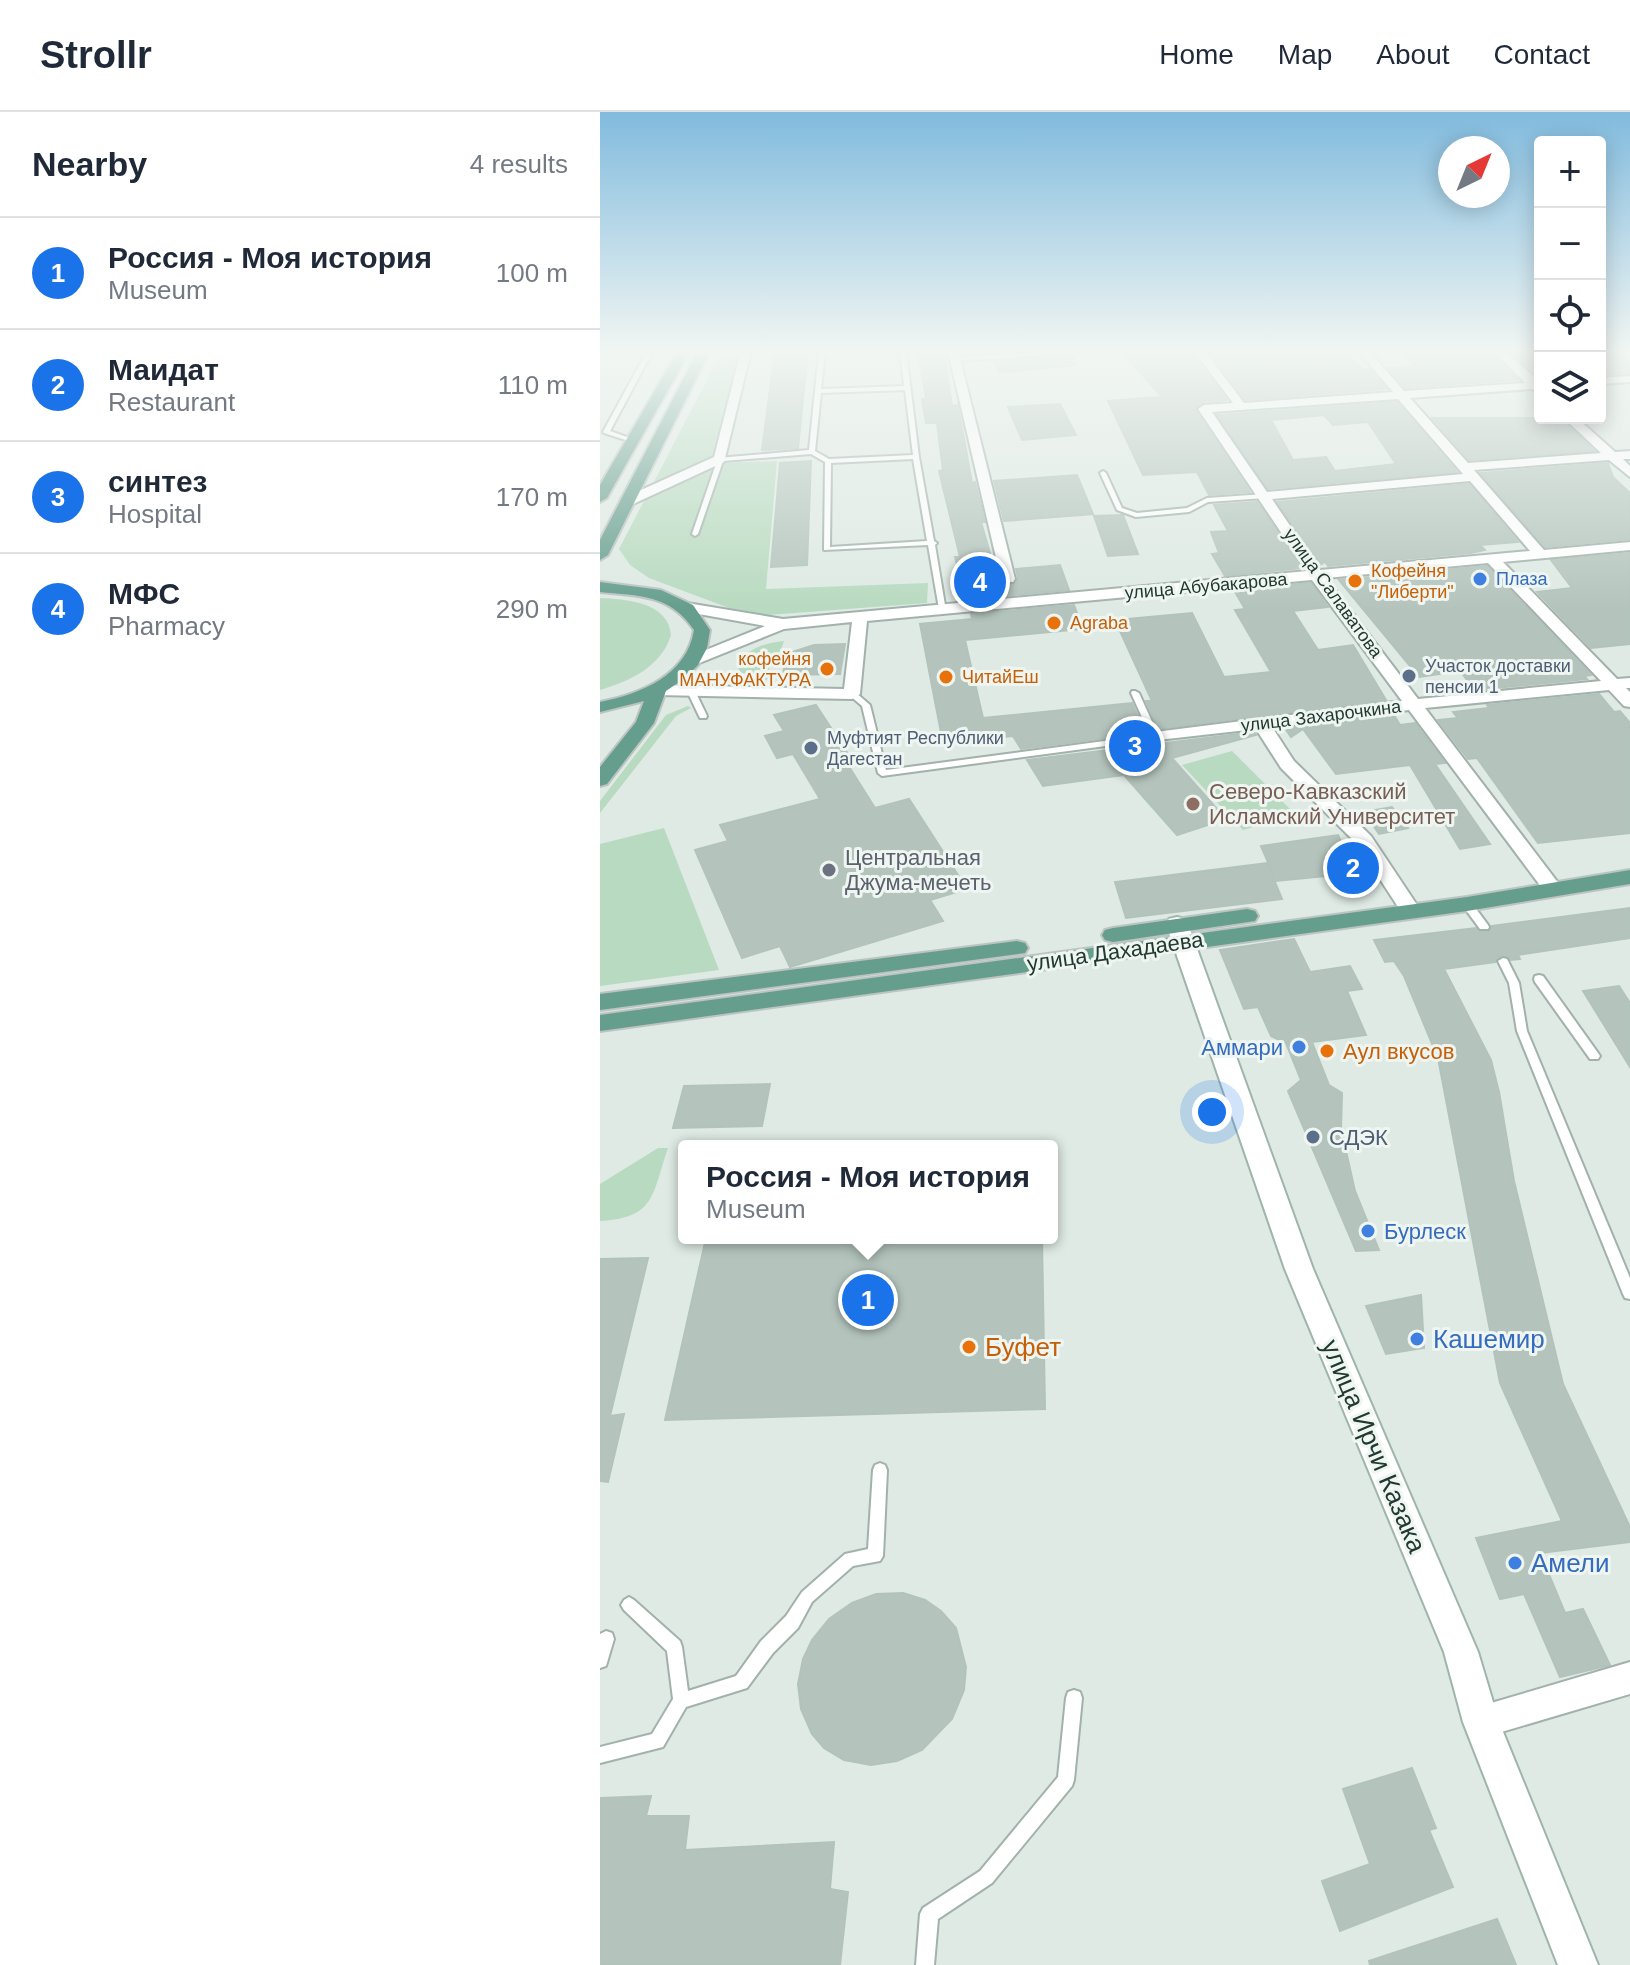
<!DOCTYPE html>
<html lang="en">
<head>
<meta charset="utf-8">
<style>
	:root { --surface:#fff; --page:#f6f6f7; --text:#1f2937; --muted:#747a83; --line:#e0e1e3; --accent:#1a73e8 }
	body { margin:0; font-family:Arial,sans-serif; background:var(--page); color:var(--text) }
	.controls { position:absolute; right:24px; top:24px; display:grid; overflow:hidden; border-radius:8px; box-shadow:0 4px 20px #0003 }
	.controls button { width:72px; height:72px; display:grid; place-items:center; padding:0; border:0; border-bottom:2px solid var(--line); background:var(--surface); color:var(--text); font:40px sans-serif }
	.compass { position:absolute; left:838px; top:24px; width:72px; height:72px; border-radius:50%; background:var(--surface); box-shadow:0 4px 20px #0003; rotate:43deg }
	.you { position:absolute; left:612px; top:1000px; width:28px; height:28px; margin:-20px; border:6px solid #fff; border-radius:50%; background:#1a73e8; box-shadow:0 0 0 12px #1a73e833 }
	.badge { display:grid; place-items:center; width:52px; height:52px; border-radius:50%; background:var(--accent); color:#fff; font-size:26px; font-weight:700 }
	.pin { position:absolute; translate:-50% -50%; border:4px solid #fff; box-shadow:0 2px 8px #0006 }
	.popup { position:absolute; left:78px; top:1028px; width:380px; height:104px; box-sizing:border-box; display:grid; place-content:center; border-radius:8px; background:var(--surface); filter:drop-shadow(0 2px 6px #0005); font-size:26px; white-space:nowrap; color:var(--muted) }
	.popup b { font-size:30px; color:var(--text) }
	.popup::after { content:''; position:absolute; left:50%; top:100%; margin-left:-16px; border:16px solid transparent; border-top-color:var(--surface) }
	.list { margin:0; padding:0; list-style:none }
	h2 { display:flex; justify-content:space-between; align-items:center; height:104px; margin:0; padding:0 32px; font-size:34px }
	h2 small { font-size:26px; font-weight:400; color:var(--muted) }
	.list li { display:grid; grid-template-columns:52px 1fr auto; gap:24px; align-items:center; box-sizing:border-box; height:112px; padding:0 32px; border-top:2px solid var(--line) }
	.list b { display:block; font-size:30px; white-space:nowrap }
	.list p { margin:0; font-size:26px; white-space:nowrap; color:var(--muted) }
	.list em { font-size:26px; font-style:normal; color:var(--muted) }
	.icon { flex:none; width:44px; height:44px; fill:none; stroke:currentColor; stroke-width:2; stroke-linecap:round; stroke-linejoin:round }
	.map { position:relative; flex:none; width:1030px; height:1853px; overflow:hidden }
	header { display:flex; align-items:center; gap:48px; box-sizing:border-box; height:112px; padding:0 40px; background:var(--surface); border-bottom:2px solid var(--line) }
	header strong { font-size:38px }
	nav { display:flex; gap:44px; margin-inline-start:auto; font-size:28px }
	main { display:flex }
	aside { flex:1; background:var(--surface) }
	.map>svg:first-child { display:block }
	.green { fill:#b8dac0 }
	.building { fill:#b4c4bd; stroke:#b2c3bb; stroke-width:2; fill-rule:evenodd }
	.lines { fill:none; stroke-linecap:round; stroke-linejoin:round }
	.service-casing { stroke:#a2b1ab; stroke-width:4 }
	.minor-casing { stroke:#a2b1ab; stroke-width:4 }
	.secondary-casing { stroke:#9eb5ac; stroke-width:4 }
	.primary-casing { stroke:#bcc4c2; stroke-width:4 }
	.service { fill:#fff; fill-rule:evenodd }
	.minor { fill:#fff; fill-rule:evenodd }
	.secondary { fill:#fff; fill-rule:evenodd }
	.primary { fill:#659e8d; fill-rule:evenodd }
	.shop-dot { fill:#3f7fe0; stroke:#eff6f2; stroke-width:3 }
	.food-dot { fill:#e8710a; stroke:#eff6f2; stroke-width:3 }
	.service-dot { fill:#5c6f8a; stroke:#eff6f2; stroke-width:3 }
	.education-dot { fill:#8d6e63; stroke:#eff6f2; stroke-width:3 }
	.worship-dot { fill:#6b7280; stroke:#eff6f2; stroke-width:3 }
	.labels { text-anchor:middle; stroke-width:6; stroke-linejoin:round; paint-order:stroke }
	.far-food-label { font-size:18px; fill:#c56008; stroke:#eff6f2; text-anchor:start }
	.far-shop-label { font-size:18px; fill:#366cbe; stroke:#eff6f2; text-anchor:start }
	.far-street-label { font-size:18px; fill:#213932; stroke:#eff6f2 }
	.far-service-label { font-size:18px; fill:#4e5e75; stroke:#eff6f2; text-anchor:start }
	.education-label { font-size:22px; fill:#785e54; stroke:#eff6f2; text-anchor:start }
	.worship-label { font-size:22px; fill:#5b616d; stroke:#eff6f2; text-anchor:start }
	.street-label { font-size:22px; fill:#213932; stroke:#eff6f2 }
	.shop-label { font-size:22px; fill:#366cbe; stroke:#eff6f2; text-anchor:end }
	.food-label { font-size:22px; fill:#c56008; stroke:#eff6f2; text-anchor:start }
	.service-label { font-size:22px; fill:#4e5e75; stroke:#eff6f2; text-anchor:start }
	.near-shop-label { font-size:26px; fill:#366cbe; stroke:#eff6f2; text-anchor:start }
	.near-food-label { font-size:26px; fill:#c56008; stroke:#eff6f2; text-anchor:start }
	.near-street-label { font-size:26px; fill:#213932; stroke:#eff6f2 }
</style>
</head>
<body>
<header>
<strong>Strollr</strong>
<nav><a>Home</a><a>Map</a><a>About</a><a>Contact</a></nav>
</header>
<main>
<aside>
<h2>Nearby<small>4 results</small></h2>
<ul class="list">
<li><span class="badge">1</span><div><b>Россия - Моя история</b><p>Museum</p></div><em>100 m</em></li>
<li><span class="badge">2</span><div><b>Маидат</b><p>Restaurant</p></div><em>110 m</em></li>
<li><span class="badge">3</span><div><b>синтез</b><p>Hospital</p></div><em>170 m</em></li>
<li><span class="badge">4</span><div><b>МФС</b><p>Pharmacy</p></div><em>290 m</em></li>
</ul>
</aside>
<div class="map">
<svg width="1030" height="1853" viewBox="0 0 1030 1853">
	<rect width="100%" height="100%" fill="#dfeae4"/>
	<g class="green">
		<polygon points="122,239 140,239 110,351 177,349 166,477 328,471 327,491 168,503 129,496 49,466 30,453 19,437"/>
		<path d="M0,486C26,487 68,490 71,523C61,555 30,569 0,578Z"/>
		<path d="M184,529L181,538L168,550L171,569L139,560L138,550C151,536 164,531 184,529Z"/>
		<polygon points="88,594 91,596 76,604 0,701 0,689 66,603"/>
		<polygon points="632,639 695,702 643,718 582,653"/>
		<polygon points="64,716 119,858 0,874 0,732"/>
		<path d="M58,1036H68C52,1082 56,1106 0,1109V1072Z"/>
	</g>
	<g class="building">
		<polygon points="175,239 208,239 198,336 162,338"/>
		<polygon points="318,239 344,239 352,294 358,293 372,371 375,370 385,410 381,410 398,469 403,473 413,473 418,466 416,457 460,453 469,478 367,487 355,445 360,445 339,359 343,358 337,311 326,311 322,287 326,287"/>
		<polygon points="521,239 591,239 627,288 604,290 596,299 650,380 609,383 597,360 543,363 508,289 562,285"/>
		<polygon points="609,239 682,239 687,244 744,241 763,257 769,257 787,277 645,288"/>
		<polygon points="801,239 891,239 918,268 805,276 788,256 813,254"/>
		<polygon points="910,239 940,239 940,266"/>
		<polygon points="1000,239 1016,239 1030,251 1030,261 1000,263"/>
		<polygon points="474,244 475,253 399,261 395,249"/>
		<path d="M797,290L857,360L668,377L617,303ZM724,303L733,313L768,310L796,352L735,359L726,345L693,348L671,308Z"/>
		<polygon points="460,292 476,323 422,328 408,295"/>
		<polygon points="832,306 961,306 994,339 869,348"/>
		<polygon points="211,349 207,453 171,455 180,351"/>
		<polygon points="1008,351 1013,365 1030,381 1030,427 945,435 880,361"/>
		<polygon points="477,363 493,402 404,409 394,369"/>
		<polygon points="869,372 918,430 880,433 885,438 871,441 728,454 725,450 720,453 677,390"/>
		<polygon points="657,390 702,456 625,464 612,442 619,441 611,420 628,419 614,393"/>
		<polygon points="523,403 538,442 508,444 494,404"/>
		<polygon points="1030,441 1030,532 991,536 937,480 972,476 951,448"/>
		<polygon points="887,454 991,563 984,564 987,567 875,578 860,559 819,565 739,468"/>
		<polygon points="711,471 728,495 693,499 718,538 753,533 786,588 558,617 546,589 552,589 515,508 592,501 624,565 671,560 635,498 645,497 634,478"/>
		<polygon points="474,493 483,517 365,528 383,606 532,591 546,621 421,637 413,624 343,631 320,512 372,507 371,502"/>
		<polygon points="245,532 240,562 183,563 185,549 192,540 214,533"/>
		<polygon points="999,582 1014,600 1020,599 1030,611 1030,721 938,731 877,646 868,647 838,608 858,606 853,600 889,596 887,593"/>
		<polygon points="216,593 254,651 248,653 275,696 309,687 367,777 330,788 343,809 190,855 180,834 142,846 95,738 128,729 120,713 220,687 193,642 177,646 165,624 184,619 174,603"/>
		<polygon points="794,603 800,613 815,611 845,651 835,652 890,732 860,737 810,653 736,662 703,617 691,625 685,616"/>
		<polygon points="654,620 656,623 572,646 626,707 577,723 524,663 443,674 427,648"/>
		<polygon points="792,695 808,716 779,722 764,700"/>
		<polygon points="738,723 753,756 746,762 676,769 661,734"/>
		<polygon points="667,751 682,787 526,806 515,770"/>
		<polygon points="1030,796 1030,826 918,843 920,847 911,848 901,843 895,850 844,857 891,948 899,980 914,1069 963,1272 1030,1415 1030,1430 940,1441 965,1501 983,1497 1010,1553 960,1565 924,1482 900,1487 876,1426 962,1409 900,1271 838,946 804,864 794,849 785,850 774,828 876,816 880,820 888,820 892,814"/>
		<polygon points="694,827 710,860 750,854 762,877 747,879 766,923 712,930 729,973 742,981 741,1017 755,1079 779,1138 756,1139 688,979 701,968 686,931 671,924 658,895 644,897 620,838"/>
		<polygon points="1019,874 1030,891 1030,955 983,879"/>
		<polygon points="170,972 162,1014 73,1016 84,974"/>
		<polygon points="106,1126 442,1126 445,1297 65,1308"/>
		<polygon points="48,1146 10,1304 24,1302 8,1370 0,1369 0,1147"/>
		<polygon points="821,1183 824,1236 786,1242 766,1194"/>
		<polygon points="303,1481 325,1488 341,1499 356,1516 366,1555 364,1578 352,1607 322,1638 297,1649 271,1653 244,1648 224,1636 212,1622 201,1597 198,1572 203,1547 212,1528 229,1507 252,1491 276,1482"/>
		<polygon points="812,1656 836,1716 829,1718 853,1775 740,1819 722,1769 770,1752 743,1677"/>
		<polygon points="51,1684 46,1704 89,1704 85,1738 234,1730 230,1777 248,1780 240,1853 0,1853 0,1686"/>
		<polygon points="897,1807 916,1853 770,1853 769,1849"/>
	</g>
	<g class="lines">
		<g class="service-casing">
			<g id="service">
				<polygon points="47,239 53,239 10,319 38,329 35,331 4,321 3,320"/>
				<path d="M219,239H225L221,277L304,274L300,239H306L319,345L334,429L337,431L335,433L346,499L339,497L328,433L224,438L225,350L211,342L123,349L98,422L95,424L92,422L118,346L209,338ZM305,278L313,343L229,347L215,339L221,281ZM313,347L327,429L230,435L231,351Z"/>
				<polygon points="453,239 482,239 479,241 354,249 351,247 354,245"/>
				<polygon points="503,359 506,361 522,396 537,401 587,396 607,386 665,382 668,384 665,386 608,390 589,400 536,405 517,398 500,361"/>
				<polygon points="88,577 94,577 95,579 107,604 106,606 100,606 99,604 87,579"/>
				<polygon points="532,579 535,579 539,581 559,625 558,627 282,664 278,661 262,594 248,582 249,580 255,580 270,593 286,658 550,623 531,581"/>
				<polygon points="867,789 871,790 888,813 889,815 888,817 880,817 863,794 862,792"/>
				<polygon points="903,846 907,847 919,871 927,919 1030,1166 1030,1187 1025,1186 1023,1182 917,919 909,871 898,849"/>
				<polygon points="939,863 943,864 998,941 1000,944 998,947 990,947 935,870 934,867 935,864"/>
				<polygon points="280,1351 285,1353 287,1358 283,1444 280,1449 253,1454 212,1490 198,1516 173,1541 147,1576 86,1595 63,1635 0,1651 0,1635 52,1622 73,1587 67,1539 24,1498 21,1493 24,1488 29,1485 34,1488 80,1529 82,1535 88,1579 136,1564 161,1529 186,1504 202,1480 245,1442 268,1437 273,1358 275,1353"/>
				<polygon points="6,1519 12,1521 14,1527 6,1554 0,1556 0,1522"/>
				<polygon points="474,1578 480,1580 482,1586 474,1668 472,1674 392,1771 338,1807 334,1853 316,1853 320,1802 323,1796 380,1759 458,1665 466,1586 468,1580"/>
			</g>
		</g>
		<g class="minor-casing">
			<g id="minor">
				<polygon points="141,239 151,239 124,350 31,393 21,393 21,387 114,345"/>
				<polygon points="348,239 358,239 415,467 413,470 403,470 401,467"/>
				<path d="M594,239H605L644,291L793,280L758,239H769L804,279L925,271L894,239H905L940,270V281L931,277L810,286L868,351L1001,341L964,306H977L1015,340L1030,339V347H1023L1030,354V365L1009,348L874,358L944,438L1030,430V438L903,450L1017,567L1030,566V576H1026L1030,580V595L1024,594L1009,578L825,596L959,772L962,776L959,780H945L809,598L672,615L694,649L771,724L821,799L811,805L804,804L757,732L681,656L656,617L549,629L546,625L549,621L555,620L802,589L712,468L267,509L260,582L252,587L57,583L49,578L57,573L244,577L252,510L184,517L92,554L84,549L86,546L165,514L82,499L79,496L87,491L183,507L707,459L598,297L604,293L633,291ZM798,287L863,362L667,380L612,300ZM870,369L930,439L720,458L672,387ZM888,451L1001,569L818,587L726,466Z"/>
				<polygon points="1030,264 1030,270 1000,272 1000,266"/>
				<polygon points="1030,1550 1030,1582 881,1626 869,1622 865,1610 869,1598 881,1594"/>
			</g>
		</g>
		<g class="secondary-casing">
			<polygon id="secondary" points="577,805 585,807 588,812 713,1157 878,1540 899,1610 998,1853 958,1853 863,1610 844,1540 685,1157 566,812 569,807"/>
		</g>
		<g class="primary-casing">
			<g id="primary">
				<polygon points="78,239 90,239 7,386 0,390 0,373"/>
				<polygon points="98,239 110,239 8,443 0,448 0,428"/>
				<path d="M0,470L61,478L93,493L110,518L107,536L98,553L85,566L66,579L54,611L7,672L0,674V655L36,610L44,589L0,600V590C41,582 87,563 94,518C70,482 39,484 0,480Z"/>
				<polygon points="1030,758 1030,772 867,799 0,919 0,903 867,785"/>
				<polygon points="647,797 655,799 658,804 655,809 513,830 505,828 502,823 505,818 513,816"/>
				<polygon points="417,829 425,831 428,836 425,841 0,898 0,882"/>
			</g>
		</g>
		<use href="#service" class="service"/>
		<use href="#minor" class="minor"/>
		<use href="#secondary" class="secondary"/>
		<use href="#primary" class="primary"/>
	</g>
	<linearGradient id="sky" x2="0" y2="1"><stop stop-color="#81bbde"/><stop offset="0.48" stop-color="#f1f6f3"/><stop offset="1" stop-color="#f1f6f3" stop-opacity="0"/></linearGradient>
	<rect width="1030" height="498" fill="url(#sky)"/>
	<g class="shop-dot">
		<circle cx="880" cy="467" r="8"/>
		<circle cx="699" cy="935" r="8"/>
		<circle cx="768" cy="1119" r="8"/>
		<circle cx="817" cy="1227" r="8"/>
		<circle cx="915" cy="1451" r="8"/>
	</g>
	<g class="food-dot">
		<circle cx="755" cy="469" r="8"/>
		<circle cx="454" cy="511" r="8"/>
		<circle cx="227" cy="557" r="8"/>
		<circle cx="346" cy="565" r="8"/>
		<circle cx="727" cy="939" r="8"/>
		<circle cx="369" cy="1235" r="8"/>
	</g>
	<g class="service-dot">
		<circle cx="809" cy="564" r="8"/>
		<circle cx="211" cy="636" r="8"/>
		<circle cx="713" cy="1025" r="8"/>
	</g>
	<circle class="education-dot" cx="593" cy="692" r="8"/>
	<circle class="worship-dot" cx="229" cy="758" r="8"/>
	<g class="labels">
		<g class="far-food-label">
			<text x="771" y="465">Кофейня<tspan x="771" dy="21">"Либерти"</tspan></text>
			<text x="470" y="517">Agraba</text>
			<text x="211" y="553" text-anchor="end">кофейня<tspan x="211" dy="21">МАНУФАКТУРА</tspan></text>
			<text x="362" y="571">ЧитайЕш</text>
		</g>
		<g class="far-shop-label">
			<text x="896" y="473">Плаза</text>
		</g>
		<g class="far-street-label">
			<text transform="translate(606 474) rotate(-5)" y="6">улица Абубакарова</text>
			<text transform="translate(733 481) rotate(54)" y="6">улица Салаватова</text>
			<text transform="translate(721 604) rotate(-7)" y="6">улица Захарочкина</text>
		</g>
		<g class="far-service-label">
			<text x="825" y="560">Участок доставки<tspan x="825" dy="21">пенсии 1</tspan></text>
			<text x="227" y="632">Муфтият Республики<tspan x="227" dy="21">Дагестан</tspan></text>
		</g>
		<g class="education-label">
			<text x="609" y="687">Северо-Кавказский<tspan x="609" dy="25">Исламский Университет</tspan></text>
		</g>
		<g class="worship-label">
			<text x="245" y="753">Центральная<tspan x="245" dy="25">Джума-мечеть</tspan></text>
		</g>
		<g class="street-label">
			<text transform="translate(515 839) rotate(-8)" y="8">улица Дахадаева</text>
		</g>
		<g class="shop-label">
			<text x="683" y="943">Аммари</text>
			<text x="784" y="1127" text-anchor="start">Бурлеск</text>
		</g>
		<g class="food-label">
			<text x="743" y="947">Аул вкусов</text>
		</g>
		<g class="service-label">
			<text x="729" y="1033">СДЭК</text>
		</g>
		<g class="near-shop-label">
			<text x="833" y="1236">Кашемир</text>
			<text x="931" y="1460">Амели</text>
		</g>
		<g class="near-food-label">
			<text x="385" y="1244">Буфет</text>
		</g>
		<g class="near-street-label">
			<text transform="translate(774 1334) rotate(67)" y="9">улица Ирчи Казака</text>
		</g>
	</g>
</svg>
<div class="controls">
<button>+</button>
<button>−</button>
<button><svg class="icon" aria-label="locate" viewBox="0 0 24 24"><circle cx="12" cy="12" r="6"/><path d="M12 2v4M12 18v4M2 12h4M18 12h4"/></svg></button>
<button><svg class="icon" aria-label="layers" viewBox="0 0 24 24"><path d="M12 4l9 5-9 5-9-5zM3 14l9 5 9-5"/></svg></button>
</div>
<svg class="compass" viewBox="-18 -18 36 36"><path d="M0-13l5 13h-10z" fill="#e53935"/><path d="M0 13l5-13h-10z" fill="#747a83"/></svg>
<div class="you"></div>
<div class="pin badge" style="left:268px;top:1188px">1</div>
<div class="popup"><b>Россия - Моя история</b>Museum</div>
<div class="pin badge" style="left:753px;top:756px">2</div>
<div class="pin badge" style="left:535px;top:634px">3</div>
<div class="pin badge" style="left:380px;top:470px">4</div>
</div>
</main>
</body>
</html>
